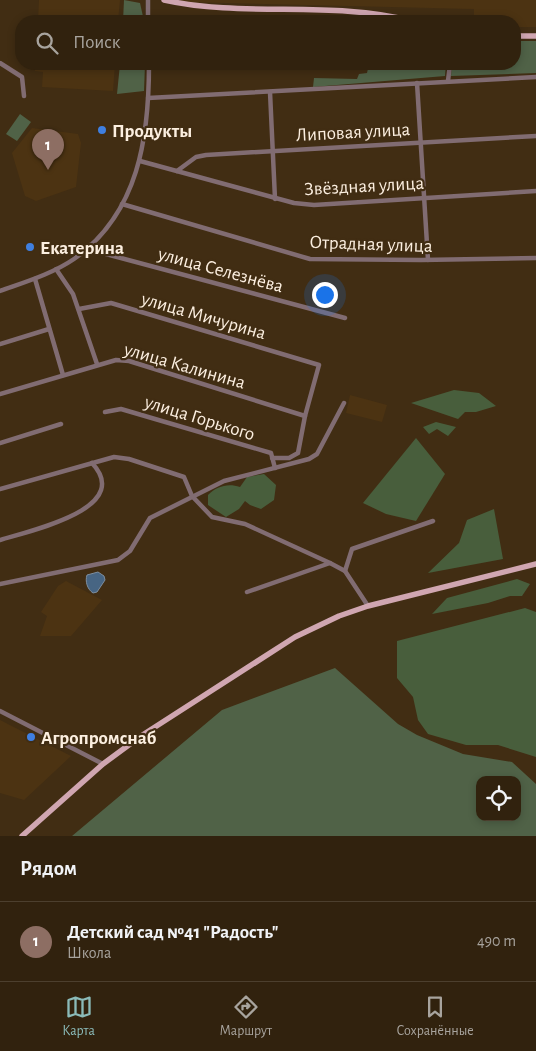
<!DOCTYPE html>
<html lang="ru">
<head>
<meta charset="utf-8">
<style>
	:root { --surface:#31220e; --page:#392a17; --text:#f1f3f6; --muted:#a8a49e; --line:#4c3f2e; --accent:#8bbbb9 }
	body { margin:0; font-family:"Alegreya Sans",sans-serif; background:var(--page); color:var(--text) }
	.controls { position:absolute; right:15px; bottom:15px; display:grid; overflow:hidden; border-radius:10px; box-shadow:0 2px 8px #0003 }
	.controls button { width:45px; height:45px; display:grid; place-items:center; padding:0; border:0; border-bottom:1px solid var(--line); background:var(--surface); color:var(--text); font:25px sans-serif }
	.you { position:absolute; left:324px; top:294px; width:18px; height:18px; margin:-12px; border:4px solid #fff; border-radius:50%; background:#1a73e8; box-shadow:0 0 0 8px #1a73e833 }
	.badge { display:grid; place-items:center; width:32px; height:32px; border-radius:50%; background:var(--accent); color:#fff; font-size:16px; font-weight:700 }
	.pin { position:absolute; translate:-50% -41px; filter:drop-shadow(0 1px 2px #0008) }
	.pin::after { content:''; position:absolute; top:26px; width:18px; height:15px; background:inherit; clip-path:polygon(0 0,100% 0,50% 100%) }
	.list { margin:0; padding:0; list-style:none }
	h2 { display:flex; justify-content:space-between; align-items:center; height:65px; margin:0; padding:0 20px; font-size:21px }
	h2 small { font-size:16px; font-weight:400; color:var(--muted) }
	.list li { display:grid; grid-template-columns:32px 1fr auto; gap:15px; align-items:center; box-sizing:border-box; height:80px; padding:0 20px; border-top:1px solid var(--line) }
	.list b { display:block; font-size:19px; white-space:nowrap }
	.list p { margin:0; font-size:16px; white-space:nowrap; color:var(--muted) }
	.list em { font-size:16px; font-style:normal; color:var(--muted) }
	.icon { flex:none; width:28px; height:28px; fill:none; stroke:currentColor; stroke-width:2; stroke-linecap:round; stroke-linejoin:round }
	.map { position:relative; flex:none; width:536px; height:836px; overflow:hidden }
	.search { position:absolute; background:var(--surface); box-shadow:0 2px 8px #0003; left:15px; right:15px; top:15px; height:55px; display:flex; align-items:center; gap:12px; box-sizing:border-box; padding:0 18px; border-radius:20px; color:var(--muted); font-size:19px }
	.sheet { height:145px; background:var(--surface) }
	nav { display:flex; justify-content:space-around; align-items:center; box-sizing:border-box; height:70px; border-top:1px solid var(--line); background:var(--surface); font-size:14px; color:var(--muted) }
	nav a { display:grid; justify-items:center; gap:2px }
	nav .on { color:var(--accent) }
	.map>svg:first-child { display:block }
	.built { fill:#4c3312 }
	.green { fill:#506247; fill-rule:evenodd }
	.forest { fill:#485e3c }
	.water { fill:#476583; stroke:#7d8e9f }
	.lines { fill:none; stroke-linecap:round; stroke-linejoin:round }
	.minor { stroke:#816c72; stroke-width:4.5 }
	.major { stroke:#d0a6b1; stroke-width:5.5 }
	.shop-dot { fill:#3f7fe0; stroke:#412d13; stroke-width:2 }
	.labels { text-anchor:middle; stroke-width:4.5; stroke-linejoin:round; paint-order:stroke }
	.poi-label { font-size:19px; font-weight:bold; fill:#fcefe0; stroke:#412d13; text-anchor:start }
	.street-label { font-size:19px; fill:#fcefe0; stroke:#412d13 }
</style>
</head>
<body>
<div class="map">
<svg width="536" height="836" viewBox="0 0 536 836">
	<rect width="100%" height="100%" fill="#412d13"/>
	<g class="built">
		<polygon points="39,0 120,0 118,21 38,21"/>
		<polygon points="179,0 536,0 536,27 515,27 515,21 474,21 474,9 183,2"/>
		<polygon points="35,64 115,64 113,91 42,87 43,72 35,71"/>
		<polygon points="32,128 78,134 81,143 76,187 36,201 25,196 12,153"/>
		<polygon points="350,395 387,405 382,422 346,413"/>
		<polygon points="66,581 102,600 71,636 40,636 47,616 41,612 58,586"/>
		<polygon points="0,720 71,756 24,800 0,793"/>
	</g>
	<g class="green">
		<polygon points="124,0 140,3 144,21 123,21"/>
		<polygon points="236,15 272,17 269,21 245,21"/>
		<polygon points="290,16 371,19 377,21 284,21"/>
		<polygon points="515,41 536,41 536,73 451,76 452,64 515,64"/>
		<polygon points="120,64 145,64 144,91 117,94"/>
		<polygon points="369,64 446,64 445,76 313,87 314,78 357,79 359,74 367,73"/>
		<polygon points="20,114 31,122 17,141 6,134"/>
		<path d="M335,668L398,724L417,735L463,754L512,762L536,784V836H72L222,710ZM480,780H517V817H480Z"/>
	</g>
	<g class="forest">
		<polygon points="454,390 479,393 496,406 476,412 465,412 458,419 411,403"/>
		<polygon points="436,422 456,427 448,436 437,429 429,434 423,427"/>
		<polygon points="416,438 445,474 416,521 386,514 363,503"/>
		<path d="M264,474L276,485L274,500L261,509L250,505L245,501L239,509L226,517L208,505V495C217,486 228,483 240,487L247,477Z"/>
		<polygon points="494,509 503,559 428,573 459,543 467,520"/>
		<polygon points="517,579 530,584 522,596 510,596 488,603 432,614 447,598"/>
		<polygon points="525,608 536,612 536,757 498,745 466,745 428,734 418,720 413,697 397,678 397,641"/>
	</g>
	<path class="water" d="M98,572L104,576L105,580L97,592L93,593C87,589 85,581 87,575Z"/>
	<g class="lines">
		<g class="minor">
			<polyline points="148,0 148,21"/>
			<polyline points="0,63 22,77 24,96"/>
			<polyline points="448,81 450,64"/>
			<polyline points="417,83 428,260"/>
			<polyline points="270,92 275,199"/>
			<polyline points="148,98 536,77"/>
			<polyline points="140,161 294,203 314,205 536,191"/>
			<polyline points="177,171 196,157 206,155 536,136"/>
			<polyline points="122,204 310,259 421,260 536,258"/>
			<polyline points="90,245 106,254 345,318"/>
			<polyline points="56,269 73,294 97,364"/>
			<polyline points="35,279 63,375"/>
			<path d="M0,291C25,282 52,274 74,259C139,213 149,137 149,64"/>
			<polyline points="79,309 111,303 319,365 305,416 298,453 289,458 272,458"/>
			<polyline points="0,344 49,329"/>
			<polyline points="0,394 116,360 129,361 305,416"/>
			<polyline points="105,412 121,409 271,453 275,468"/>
			<polyline points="0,443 61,424"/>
			<polyline points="0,489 114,457 129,459 184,477 192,496 212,517 245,524 330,563"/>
			<path d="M0,540C28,531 135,509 92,463"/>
			<polyline points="345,571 368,606"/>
			<polyline points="0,584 118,560 130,551 150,518 224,481 309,459 317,454 344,403"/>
			<polyline points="247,592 330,563 345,571 352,549 433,521"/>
			<polyline points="0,711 103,764"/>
		</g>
		<g class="major">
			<path d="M164,0C245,18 331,0 412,21"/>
			<polyline points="515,36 536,36"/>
			<polyline points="22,836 103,764 141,736 295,637 339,616 368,606 536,564"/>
		</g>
	</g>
	<g class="shop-dot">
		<circle cx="102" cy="130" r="5"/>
		<circle cx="30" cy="247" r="5"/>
		<circle cx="31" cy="737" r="5"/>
	</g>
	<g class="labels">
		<g class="poi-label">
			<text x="112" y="137">Продукты</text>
			<text x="40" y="254">Екатерина</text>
			<text x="41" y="744">Агропромснаб</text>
		</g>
		<g class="street-label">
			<text transform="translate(353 131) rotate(-3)" y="7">Липовая улица</text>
			<text transform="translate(364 185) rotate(-3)" y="7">Звёздная улица</text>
			<text transform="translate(371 243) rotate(2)" y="7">Отрадная улица</text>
			<text transform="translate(221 269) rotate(15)" y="7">улица Селезнёва</text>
			<text transform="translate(204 315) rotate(16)" y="7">улица Мичурина</text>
			<text transform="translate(185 365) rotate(16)" y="7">улица Калинина</text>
			<text transform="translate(200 417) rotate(17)" y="7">улица Горького</text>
		</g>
	</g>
</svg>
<div class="controls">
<button><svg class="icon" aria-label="locate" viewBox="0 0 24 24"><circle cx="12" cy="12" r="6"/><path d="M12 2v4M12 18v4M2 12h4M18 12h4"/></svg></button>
</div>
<div class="you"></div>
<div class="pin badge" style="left:48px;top:170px;background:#8d6e63">1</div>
<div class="search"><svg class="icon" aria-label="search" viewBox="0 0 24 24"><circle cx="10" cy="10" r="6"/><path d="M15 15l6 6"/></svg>Поиск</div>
</div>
<section class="sheet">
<h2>Рядом<small></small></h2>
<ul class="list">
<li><span class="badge" style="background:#8d6e63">1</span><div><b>Детский сад №41 &quot;Радость&quot;</b><p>Школа</p></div><em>490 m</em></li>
</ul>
</section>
<nav>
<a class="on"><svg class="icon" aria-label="map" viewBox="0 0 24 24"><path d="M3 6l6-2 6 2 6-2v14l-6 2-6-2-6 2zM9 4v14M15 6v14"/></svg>Карта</a>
<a><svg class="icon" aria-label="directions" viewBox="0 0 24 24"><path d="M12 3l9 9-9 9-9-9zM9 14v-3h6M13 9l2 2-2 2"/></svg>Маршрут</a>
<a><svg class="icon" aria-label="saved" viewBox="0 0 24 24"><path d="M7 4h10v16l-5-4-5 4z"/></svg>Сохранённые</a>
</nav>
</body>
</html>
